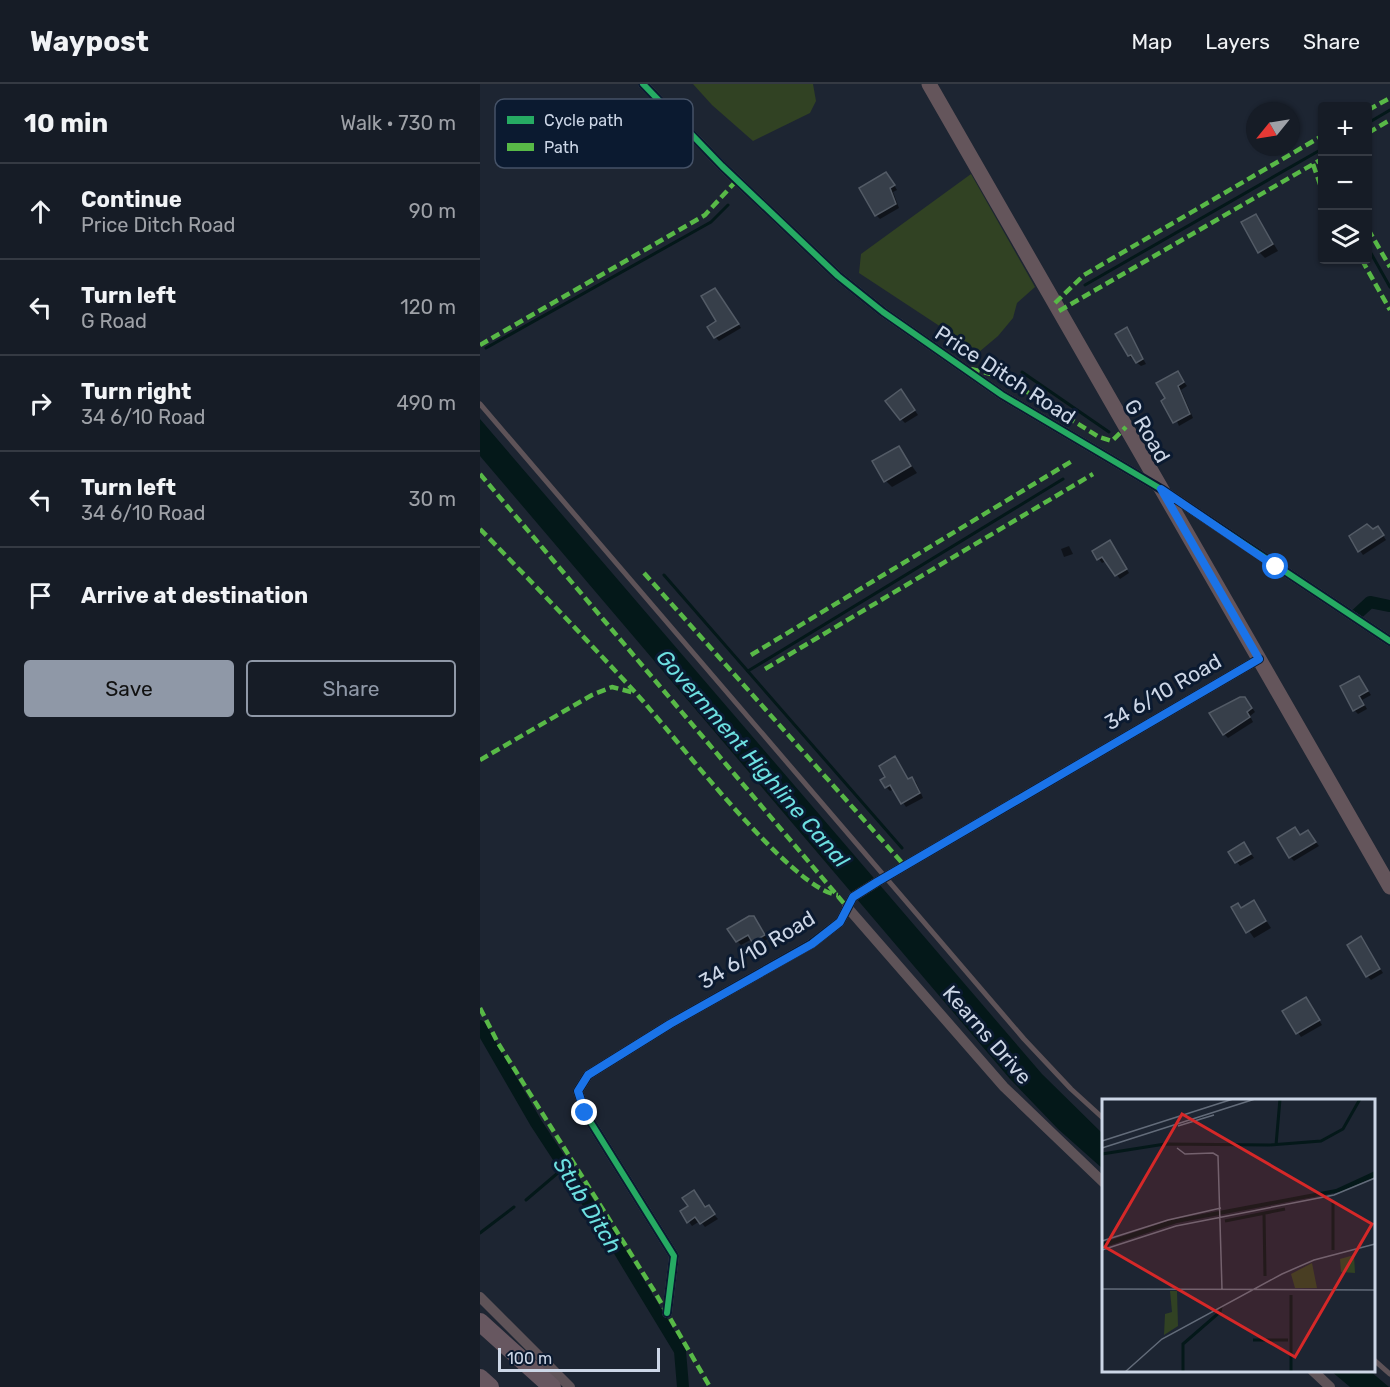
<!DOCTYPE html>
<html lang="en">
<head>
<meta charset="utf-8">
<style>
	:root { --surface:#161c26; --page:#1f252e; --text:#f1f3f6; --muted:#9ea1a7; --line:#353a43; --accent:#8f98a7 }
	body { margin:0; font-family:Rubik,sans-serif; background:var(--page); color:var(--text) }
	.controls { position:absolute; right:18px; top:18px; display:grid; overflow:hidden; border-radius:6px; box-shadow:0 2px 4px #0004 }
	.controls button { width:54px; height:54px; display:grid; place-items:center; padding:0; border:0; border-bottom:2px solid var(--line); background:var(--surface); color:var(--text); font:30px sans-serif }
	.compass { position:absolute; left:766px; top:18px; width:54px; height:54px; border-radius:50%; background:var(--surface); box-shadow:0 2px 4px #0004; rotate:240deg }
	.scale { position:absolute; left:18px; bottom:15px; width:162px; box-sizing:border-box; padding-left:6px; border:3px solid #ccd6e6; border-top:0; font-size:16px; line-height:21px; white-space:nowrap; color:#ccd6e6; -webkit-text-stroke:4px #0b1a30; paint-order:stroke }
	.stop { position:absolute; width:18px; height:18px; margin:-14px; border:4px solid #1a73e8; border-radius:50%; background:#fff }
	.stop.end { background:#1a73e8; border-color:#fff; box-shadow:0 2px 6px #0008 }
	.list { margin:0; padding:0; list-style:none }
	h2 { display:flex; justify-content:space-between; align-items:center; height:78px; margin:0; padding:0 24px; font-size:26px }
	h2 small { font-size:20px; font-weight:400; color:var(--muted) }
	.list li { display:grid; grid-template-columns:39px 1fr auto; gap:18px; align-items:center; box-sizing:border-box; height:96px; padding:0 24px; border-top:2px solid var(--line) }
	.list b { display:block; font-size:22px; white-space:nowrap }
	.list p { margin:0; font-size:20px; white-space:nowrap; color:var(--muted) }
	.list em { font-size:20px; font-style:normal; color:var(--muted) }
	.actions { display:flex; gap:12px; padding:18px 24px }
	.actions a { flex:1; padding:14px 0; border:2px solid var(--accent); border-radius:6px; text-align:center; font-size:21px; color:var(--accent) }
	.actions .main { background:var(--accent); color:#111 }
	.icon { flex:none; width:33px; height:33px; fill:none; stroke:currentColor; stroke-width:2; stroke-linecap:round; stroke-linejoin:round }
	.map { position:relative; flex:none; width:910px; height:1303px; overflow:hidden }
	header { display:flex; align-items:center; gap:36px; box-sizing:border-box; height:84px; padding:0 30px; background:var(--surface); border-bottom:2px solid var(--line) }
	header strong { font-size:28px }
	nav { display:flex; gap:33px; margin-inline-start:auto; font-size:21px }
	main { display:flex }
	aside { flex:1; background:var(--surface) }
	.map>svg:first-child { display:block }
	.green { fill:#314223 }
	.water { fill:#041819 }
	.shadow { fill:#0007 }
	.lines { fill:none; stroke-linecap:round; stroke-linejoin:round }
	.stream { stroke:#041819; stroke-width:3 }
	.canal { stroke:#041819; stroke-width:12 }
	.building { fill:#373f4a; stroke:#535b66; stroke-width:1.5 }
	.lane { stroke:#5e5358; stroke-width:5 }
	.street { stroke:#5e5358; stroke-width:10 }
	.secondary { stroke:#64555b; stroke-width:15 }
	.highway { stroke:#675760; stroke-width:18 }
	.quiet { stroke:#58b947; stroke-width:4.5; stroke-dasharray:9 4.5; stroke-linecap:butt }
	.cycleway-casing { stroke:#0b1a30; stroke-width:10 }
	.cycleway { stroke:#26ab63; stroke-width:6 }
	.route { stroke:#1a73e8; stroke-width:8 }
	.labels { text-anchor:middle; stroke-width:6; stroke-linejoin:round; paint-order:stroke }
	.street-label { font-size:21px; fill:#ccd6e6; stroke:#0b1a30 }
	.water-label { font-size:22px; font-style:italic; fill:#6de0e1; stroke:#0b1a30 }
	.inset-river { fill:none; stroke:#041819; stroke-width:3 }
	.inset-road { fill:none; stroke:#636c7a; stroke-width:1.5 }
	.view { fill:#d62828; fill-opacity:0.15; stroke:#d62828; stroke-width:3 }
	.inset-edge { fill:none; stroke:#ccd6e6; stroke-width:3 }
	.key { fill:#0b1a30; stroke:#455267; stroke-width:1.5 }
	.key-label { font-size:16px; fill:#ccd6e6 }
</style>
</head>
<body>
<header>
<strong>Waypost</strong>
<nav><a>Map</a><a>Layers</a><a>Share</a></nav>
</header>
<main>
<aside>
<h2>10 min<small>Walk · 730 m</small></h2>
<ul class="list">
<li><svg class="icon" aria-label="ahead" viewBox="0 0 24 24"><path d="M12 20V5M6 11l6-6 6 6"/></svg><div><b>Continue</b><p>Price Ditch Road</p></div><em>90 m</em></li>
<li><svg class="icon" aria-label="left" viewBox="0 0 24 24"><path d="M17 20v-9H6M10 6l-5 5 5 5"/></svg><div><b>Turn left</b><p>G Road</p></div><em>120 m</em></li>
<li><svg class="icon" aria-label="right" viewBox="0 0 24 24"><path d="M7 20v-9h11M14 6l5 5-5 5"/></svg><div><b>Turn right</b><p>34 6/10 Road</p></div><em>490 m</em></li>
<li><svg class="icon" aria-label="left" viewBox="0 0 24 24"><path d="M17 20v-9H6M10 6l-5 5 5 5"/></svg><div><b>Turn left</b><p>34 6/10 Road</p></div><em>30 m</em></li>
<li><svg class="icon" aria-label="arrive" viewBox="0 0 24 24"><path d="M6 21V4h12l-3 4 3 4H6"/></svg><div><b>Arrive at destination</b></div></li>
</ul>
<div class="actions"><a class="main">Save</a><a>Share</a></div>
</aside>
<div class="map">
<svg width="910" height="1303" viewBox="0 0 910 1303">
	<rect width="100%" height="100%" fill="#1d2532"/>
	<g class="green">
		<polygon points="213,0 333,0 336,17 330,29 273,57 232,21"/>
		<polygon points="491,90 555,203 537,219 533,234 518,252 499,268 379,189 381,170"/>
	</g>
	<g class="water">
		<polygon points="0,335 562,990 623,1050 623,1085 578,1045 530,995 0,372"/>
		<polygon points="851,1287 890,1287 909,1303 870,1303"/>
	</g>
	<g class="shadow">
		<polygon points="410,94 417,106 413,108 419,124 400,135 396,131"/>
		<polygon points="776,131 798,167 785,174 779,168"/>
		<polygon points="246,220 261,244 239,257 235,253"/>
		<polygon points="646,245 666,280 661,282 649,272"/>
		<polygon points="697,289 707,302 701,306 713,334 699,342 687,315"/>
		<polygon points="424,311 438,331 425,339 421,335"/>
		<polygon points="419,364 437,389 412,403 406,397"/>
		<polygon points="898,444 906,456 883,471 871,453"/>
		<polygon points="630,458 649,489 640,495 626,477 622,479 619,475"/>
		<polygon points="589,462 593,470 584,473 581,465"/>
		<polygon points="879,593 891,611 882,616 887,625 878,630 874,626"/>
		<polygon points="765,614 775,628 770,632 773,638 748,654 744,650"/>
		<polygon points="415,674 429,696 432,695 436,698 443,714 426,723 414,705 410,707 406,703"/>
		<polygon points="828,748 839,762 814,777 810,773 821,752"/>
		<polygon points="764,760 774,774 760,782 750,768"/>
		<polygon points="774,818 791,844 774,854 753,824 762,825"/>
		<polygon points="273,834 288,855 277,861 272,855 261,861 257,857"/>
		<polygon points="881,854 903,889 891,896 887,892"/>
		<polygon points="826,915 842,941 821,953 804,928"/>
		<polygon points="217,1112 238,1135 225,1143 220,1137 212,1142 202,1128"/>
	</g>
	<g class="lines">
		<g class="stream">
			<polyline points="888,39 910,26"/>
			<polyline points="888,164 910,203"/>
			<polyline points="605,201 842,65"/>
			<polyline points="6,264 231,138 248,121"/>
			<polyline points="542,288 629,348"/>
			<polyline points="184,491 422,764"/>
			<polyline points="268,587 583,395"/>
			<polyline points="46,1116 86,1082"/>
			<polyline points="0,1149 34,1123"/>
		</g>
		<g class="canal">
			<polyline points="876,531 890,518 910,522"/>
			<polyline points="0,942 56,1039 137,1163 200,1267 203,1303"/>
		</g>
	</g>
	<g class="building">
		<polygon points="406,88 415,101 410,104 416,120 395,132 379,104"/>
		<polygon points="776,130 793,160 778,169 761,138"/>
		<polygon points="235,204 259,240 234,254 227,243 236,237 221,212"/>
		<polygon points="647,243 663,275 656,279 651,271 648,272 635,250"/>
		<polygon points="698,287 704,298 698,302 710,330 693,339 681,317 685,314 676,299"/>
		<polygon points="421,305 435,326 420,336 405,317"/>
		<polygon points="419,362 431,382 404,398 392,377"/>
		<polygon points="887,440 893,445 898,442 904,451 878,468 869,452"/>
		<polygon points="630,456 647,485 635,492 622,473 617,476 612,467"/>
		<polygon points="879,592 888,607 879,612 884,621 873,627 860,602"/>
		<polygon points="760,613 765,613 772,624 767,628 770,633 743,651 729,629"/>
		<polygon points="415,672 428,695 432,693 440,709 421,720 410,701 405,704 400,696 405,693 399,682"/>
		<polygon points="815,743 820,751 828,746 836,758 809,774 797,754"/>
		<polygon points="764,758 771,770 755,779 748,768"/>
		<polygon points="774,816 786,837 766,849 751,823 758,819 761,824"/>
		<polygon points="269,832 274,832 285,851 272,858 268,851 256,858 247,845"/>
		<polygon points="881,852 900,885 886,893 867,861"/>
		<polygon points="826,913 840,936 816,950 802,927"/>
		<polygon points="214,1106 225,1123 229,1121 235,1130 220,1140 215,1133 207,1139 200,1127 208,1122 202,1114"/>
	</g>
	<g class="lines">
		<g class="lane">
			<polyline points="0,320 544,955 591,1005 624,1035"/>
			<polyline points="894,1276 910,1290"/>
		</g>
		<g class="street">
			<polyline points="163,0 242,82 358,192 403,228 522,311 681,405 910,557"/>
			<polyline points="367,823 524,1003 624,1099"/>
			<polyline points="0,1213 90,1303"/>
			<polyline points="187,1229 194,1172 105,1029 98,1007 108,991 190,940 331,860 360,838 373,813 397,798 779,575"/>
			<polyline points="832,1286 850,1303"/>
		</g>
		<polyline class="secondary" points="449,0 910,803"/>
		<g class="highway">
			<polyline points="0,1238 72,1303"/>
			<polyline points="0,1294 10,1303"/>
		</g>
		<g class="quiet">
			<polyline points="888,26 910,14"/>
			<polyline points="888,49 910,36"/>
			<polyline points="833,80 842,106"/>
			<polyline points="888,145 910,183"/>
			<polyline points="882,176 910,226"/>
			<polyline points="575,219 604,191 842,52"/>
			<polyline points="579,227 842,75"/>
			<polyline points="0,261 225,131 257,96"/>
			<polyline points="491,285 523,293 619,353 632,357 646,343"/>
			<polyline points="0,390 367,823"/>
			<path d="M0,445C52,498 103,552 154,607C191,647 312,807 358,811"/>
			<polyline points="164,489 424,781"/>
			<polyline points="271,571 592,377"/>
			<polyline points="285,585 613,390"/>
			<polyline points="0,676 112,611 132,603 155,609"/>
			<polyline points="0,924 18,959 173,1205 230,1303"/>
		</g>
		<g class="cycleway-casing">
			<g id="cycleway">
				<polyline points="163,0 242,82 358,192 403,228 522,311 681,405 910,557"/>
				<polyline points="187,1229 194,1172 105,1029 98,1007 108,991 190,940 331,860 360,838 373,813 397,798 779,575"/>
			</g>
		</g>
		<use href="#cycleway" class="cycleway"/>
	</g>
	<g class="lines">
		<polyline class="route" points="105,1029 98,1007 108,991 190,940 332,860 360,838 373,813 397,798 779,575 681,405 796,483"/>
	</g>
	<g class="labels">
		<g class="street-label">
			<text transform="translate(525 291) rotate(33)" y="7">Price Ditch Road</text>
			<text transform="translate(667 347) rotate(60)" y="7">G Road</text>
			<text transform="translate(683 608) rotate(-30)" y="7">34 6/10 Road</text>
			<text transform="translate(277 866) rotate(-31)" y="7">34 6/10 Road</text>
			<text transform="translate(507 951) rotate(49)" y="7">Kearns Drive</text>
		</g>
		<g class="water-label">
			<text transform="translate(273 674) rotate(49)" y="8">Government Highline Canal</text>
			<text transform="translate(108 1121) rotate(58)" y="8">Stub Ditch</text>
		</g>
	</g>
	<g transform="translate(622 1015)">
		<rect width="273" height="273" fill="#1d2532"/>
		<path d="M252,156L253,174L239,173L238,160ZM210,164L215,189H193L189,175ZM68,192H75L76,227L62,236L63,215L70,213Z" fill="#314223"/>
		<path d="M273,72V78L238,93L75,124L0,149V144L69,121L234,90Z" fill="#041819"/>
		<path class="inset-river" d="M174,46L178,0M0,55L63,45L167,46L219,42L241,30L258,0M231,104V151M162,115L163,177M123,122L183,110M151,241H186M81,273V245L118,213L119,208M189,273V196"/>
		<path class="inset-road" d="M76,27L112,16M0,42L131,0M0,49L153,0M75,49L83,55L111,54L116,57L120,190M0,142L66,121L119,109M0,151L74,127L232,96L273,79M0,190L273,191M23,273L60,240L180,175L212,161L273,145"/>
		<path class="view" d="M80,15L270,125L193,258L3,148Z"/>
		<rect width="273" height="273" class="inset-edge"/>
	</g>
	<rect x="15" y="15" width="198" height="69" rx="9" class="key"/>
	<rect x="27" y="32" width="27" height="8" fill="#26ab63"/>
	<rect x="27" y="59" width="27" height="8" fill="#58b947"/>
	<g class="key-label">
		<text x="64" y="42">Cycle path</text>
		<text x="64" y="69">Path</text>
	</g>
</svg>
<div class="controls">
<button>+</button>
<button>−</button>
<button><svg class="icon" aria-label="layers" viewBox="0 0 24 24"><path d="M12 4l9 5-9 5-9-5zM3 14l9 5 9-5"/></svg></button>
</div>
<svg class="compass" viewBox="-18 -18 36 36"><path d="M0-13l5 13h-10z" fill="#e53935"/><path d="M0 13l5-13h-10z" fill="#9ea1a7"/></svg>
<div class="scale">100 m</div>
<div class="stop" style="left:796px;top:483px"></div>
<div class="stop end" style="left:105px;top:1029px"></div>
</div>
</main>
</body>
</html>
